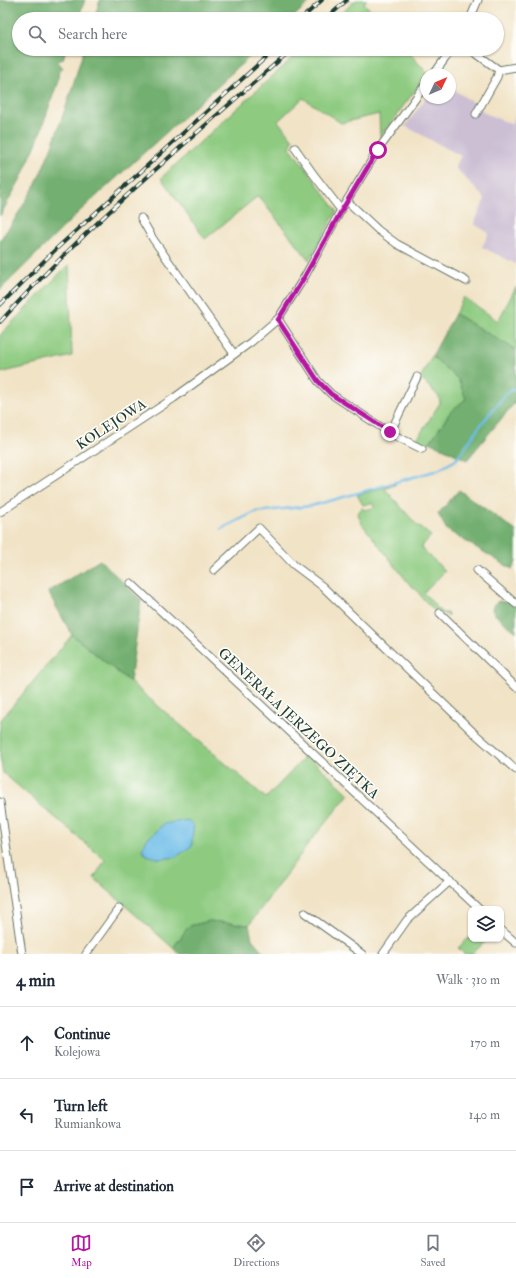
<!DOCTYPE html>
<html lang="en">
<head>
<meta charset="utf-8">
<style>
	:root { --surface:#fff; --page:#f2f2f3; --text:#1f2937; --muted:#747a83; --line:#e0e1e3; --accent:#b5179e }
	body { margin:0; font-family:"IM FELL Double Pica",serif; background:var(--page); color:var(--text) }
	.controls { position:absolute; right:12px; bottom:12px; display:grid; overflow:hidden; border-radius:8px; box-shadow:0 1px 3px #0004 }
	.controls button { width:36px; height:36px; display:grid; place-items:center; padding:0; border:0; border-bottom:1px solid var(--line); background:var(--surface); color:var(--text); font:20px sans-serif }
	.compass { position:absolute; left:420px; top:68px; width:36px; height:36px; border-radius:50%; background:var(--surface); box-shadow:0 1px 3px #0004; rotate:46deg }
	.stop { position:absolute; width:12px; height:12px; margin:-9px; border:3px solid #b5179e; border-radius:50%; background:#fff }
	.stop.end { background:#b5179e; border-color:#fff; box-shadow:0 1px 4px #0008 }
	.list { margin:0; padding:0; list-style:none }
	h2 { display:flex; justify-content:space-between; align-items:center; height:52px; margin:0; padding:0 16px; font-size:17px }
	h2 small { font-size:13px; font-weight:400; color:var(--muted) }
	.list li { display:grid; grid-template-columns:26px 1fr auto; gap:12px; align-items:center; box-sizing:border-box; height:72px; padding:0 16px; border-top:1px solid var(--line) }
	.list b { display:block; font-size:15px; white-space:nowrap }
	.list p { margin:0; font-size:13px; white-space:nowrap; color:var(--muted) }
	.list em { font-size:13px; font-style:normal; color:var(--muted) }
	.icon { flex:none; width:22px; height:22px; fill:none; stroke:currentColor; stroke-width:2; stroke-linecap:round; stroke-linejoin:round }
	.map { position:relative; flex:none; width:516px; height:954px; overflow:hidden }
	.search { position:absolute; background:var(--surface); box-shadow:0 1px 3px #0004; left:12px; right:12px; top:12px; height:44px; display:flex; align-items:center; gap:10px; box-sizing:border-box; padding:0 14px; border-radius:22px; color:var(--muted); font-size:15px }
	.sheet { height:268px; background:var(--surface) }
	nav { display:flex; justify-content:space-around; align-items:center; box-sizing:border-box; height:56px; border-top:1px solid var(--line); background:var(--surface); font-size:11px; color:var(--muted) }
	nav a { display:grid; justify-items:center; gap:2px }
	nav .on { color:var(--accent) }
	.map>svg:first-child { display:block }
	.industrial { fill:#ccbfd4 }
	.green { fill:#8ecb81; stroke:#56845a }
	.forest { fill:#72af6f; stroke:#487652 }
	.water { fill:#6ebee9; stroke:#467e8e }
	.lines { fill:none; stroke-linecap:round; stroke-linejoin:round }
	.stream { stroke:#6ebee9; stroke-width:2.5 }
	.minor-casing { stroke:#687767; stroke-width:9 }
	.minor { stroke:#fff; stroke-width:7 }
	.rail-casing { stroke:#1f3d34; stroke-width:4 }
	.rail { stroke:#fdfcf7; stroke-width:2.5; stroke-dasharray:8; stroke-linecap:butt }
	.route { stroke:#b5179e; stroke-width:5 }
	.labels { text-anchor:middle; stroke-width:3.5; stroke-linejoin:round; paint-order:stroke }
	.street-label { font-size:14px; fill:#1f3d34; stroke:#fdfcf7 }
</style>
</head>
<body>
<div class="map">
<svg width="516" height="954" viewBox="0 0 516 954">
	<rect width="100%" height="100%" fill="#fdfcf7"/>
	<filter id="ink" filterUnits="userSpaceOnUse"><feTurbulence type="fractalNoise" baseFrequency=".025" numOctaves="2"/><feDisplacementMap in="SourceGraphic" scale="8" xChannelSelector="R" yChannelSelector="G"/><feConvolveMatrix kernelMatrix="1 2 1 2 8 2 1 2 1" color-interpolation-filters="sRGB"/></filter>
	<filter id="wash" filterUnits="userSpaceOnUse"><feTurbulence type="fractalNoise" baseFrequency=".012" numOctaves="4" result="noise"/><feDisplacementMap in="SourceGraphic" scale="16" xChannelSelector="R" yChannelSelector="G"/><feGaussianBlur stdDeviation="0.9" result="paint"/><feColorMatrix in="noise" values="0 0 0 0 0 0 0 0 0 0 0 0 0 0 0 0 0 1.4 0 .05"/><feComposite in="paint" operator="in"/></filter>
	<g filter="url(#wash)">
		<rect width="100%" height="100%" fill="#f1e3c6"/>
		<polygon class="industrial" points="450,87 478,106 485,113 511,124 516,114 516,264 482,247 489,233 474,224 485,199 455,167 461,156 405,126 426,98 450,98"/>
		<g class="green">
			<polygon points="356,0 367,0 364,3 378,19 335,19"/>
			<polygon points="302,49 406,49 428,74 426,74 426,76 380,137 379,114 341,123 303,98 278,121 293,140 290,147 337,211 309,260 258,196 205,239 161,178"/>
			<polygon points="69,264 72,356 0,373 0,335"/>
			<polygon points="516,287 516,350 455,314 464,297 498,321"/>
			<polygon points="432,356 458,379 466,399 451,411 430,442 424,444 417,439 440,403 439,397 420,378"/>
			<polygon points="396,484 385,489 417,525 431,536 421,547 445,571 424,593 442,613 447,613 449,615 448,616 444,614 437,613 423,599 416,589 410,585 362,524 358,514 360,510 362,508 365,510 372,508 374,506 372,503 363,505 357,495"/>
			<polygon points="72,635 130,682 266,798 307,755 349,794 309,843 249,925 210,921 189,926 173,948 94,878 105,860 3,773 0,757 0,721"/>
			<polygon points="471,936 471,939 484,939 486,941 472,954 464,954 458,948"/>
		</g>
		<g class="forest">
			<polygon points="0,0 85,0 78,19 19,19 19,49 66,49 63,59 59,60 58,62 63,68 58,73 59,78 37,142 21,178 0,216"/>
			<polygon points="100,0 312,0 291,19 94,19"/>
			<polygon points="84,49 258,49 80,211 0,290 0,240 13,222 36,184 52,146 68,101"/>
			<polygon points="455,314 516,350 516,379 515,383 516,384 516,401 467,460 430,442 451,411 466,399 458,379 432,356"/>
			<polygon points="459,490 516,531 516,562 512,569 447,530 438,514"/>
			<polygon points="100,560 141,600 130,682 72,635 48,592"/>
			<path d="M507,600L516,607V632C509,625 496,618 492,610L493,606L498,601L505,602Z"/>
			<polygon points="210,921 249,925 252,939 265,954 180,954 173,948 189,926"/>
		</g>
		<polygon class="water" points="188,820 194,826 192,837 192,846 176,857 160,859 146,855 142,849 147,839 157,831 163,824"/>
		<g class="lines">
			<polyline class="stream" points="221,529 255,512 311,506 372,489 438,470 456,460 482,423 507,393 516,388"/>
		</g>
	</g>
	<g filter="url(#ink)">
		<g class="lines">
			<g class="minor-casing">
				<g id="minor">
					<polyline points="470,19 478,0"/>
					<polyline points="470,49 499,70 516,67"/>
					<polyline points="434,74 452,49"/>
					<polyline points="476,114 497,77 499,70"/>
					<polyline points="295,148 314,175 341,210"/>
					<polyline points="347,201 378,230 397,244 466,281"/>
					<polyline points="141,218 153,239 234,354"/>
					<polyline points="278,319 318,381 331,394 390,433 422,449"/>
					<polyline points="390,433 417,377"/>
					<polyline points="0,512 174,398 251,342 278,319 305,276 341,210 378,150 426,84"/>
					<polyline points="214,570 259,528 294,565 322,586 473,732 516,770"/>
					<polyline points="477,570 516,604"/>
					<polyline points="131,583 479,909"/>
					<polyline points="440,613 516,687"/>
					<polyline points="0,802 22,954"/>
					<polyline points="305,913 362,954"/>
					<polyline points="501,930 516,943"/>
					<polyline points="86,954 119,908"/>
					<polyline points="383,954 407,920 450,881"/>
				</g>
			</g>
			<use href="#minor" class="minor"/>
			<g class="rail-casing">
				<g id="rail">
					<polyline points="301,19 322,0"/>
					<polyline points="326,19 347,0"/>
					<polyline points="0,305 55,250 275,49"/>
					<path d="M0,322C89,223 193,137 292,49"/>
				</g>
			</g>
			<use href="#rail" class="rail"/>
		</g>
	</g>
	<g class="lines" filter="url(#ink)">
		<polyline class="route" points="378,150 342,210 305,276 278,320 318,381 331,394 390,432"/>
	</g>
	<g class="labels">
		<g class="street-label">
			<text transform="translate(111 424) rotate(-33)" y="5">KOLEJOWA</text>
			<text transform="translate(299 723) rotate(43)" y="5">GENERAŁA JERZEGO ZIĘTKA</text>
		</g>
	</g>
</svg>
<div class="controls">
<button><svg class="icon" aria-label="layers" viewBox="0 0 24 24"><path d="M12 4l9 5-9 5-9-5zM3 14l9 5 9-5"/></svg></button>
</div>
<svg class="compass" viewBox="-18 -18 36 36"><path d="M0-13l5 13h-10z" fill="#e53935"/><path d="M0 13l5-13h-10z" fill="#747a83"/></svg>
<div class="stop" style="left:378px;top:150px"></div>
<div class="stop end" style="left:390px;top:432px"></div>
<div class="search"><svg class="icon" aria-label="search" viewBox="0 0 24 24"><circle cx="10" cy="10" r="6"/><path d="M15 15l6 6"/></svg>Search here</div>
</div>
<section class="sheet">
<h2>4 min<small>Walk · 310 m</small></h2>
<ul class="list">
<li><svg class="icon" aria-label="ahead" viewBox="0 0 24 24"><path d="M12 20V5M6 11l6-6 6 6"/></svg><div><b>Continue</b><p>Kolejowa</p></div><em>170 m</em></li>
<li><svg class="icon" aria-label="left" viewBox="0 0 24 24"><path d="M17 20v-9H6M10 6l-5 5 5 5"/></svg><div><b>Turn left</b><p>Rumiankowa</p></div><em>140 m</em></li>
<li><svg class="icon" aria-label="arrive" viewBox="0 0 24 24"><path d="M6 21V4h12l-3 4 3 4H6"/></svg><div><b>Arrive at destination</b></div></li>
</ul>
</section>
<nav>
<a class="on"><svg class="icon" aria-label="map" viewBox="0 0 24 24"><path d="M3 6l6-2 6 2 6-2v14l-6 2-6-2-6 2zM9 4v14M15 6v14"/></svg>Map</a>
<a><svg class="icon" aria-label="directions" viewBox="0 0 24 24"><path d="M12 3l9 9-9 9-9-9zM9 14v-3h6M13 9l2 2-2 2"/></svg>Directions</a>
<a><svg class="icon" aria-label="saved" viewBox="0 0 24 24"><path d="M7 4h10v16l-5-4-5 4z"/></svg>Saved</a>
</nav>
</body>
</html>
